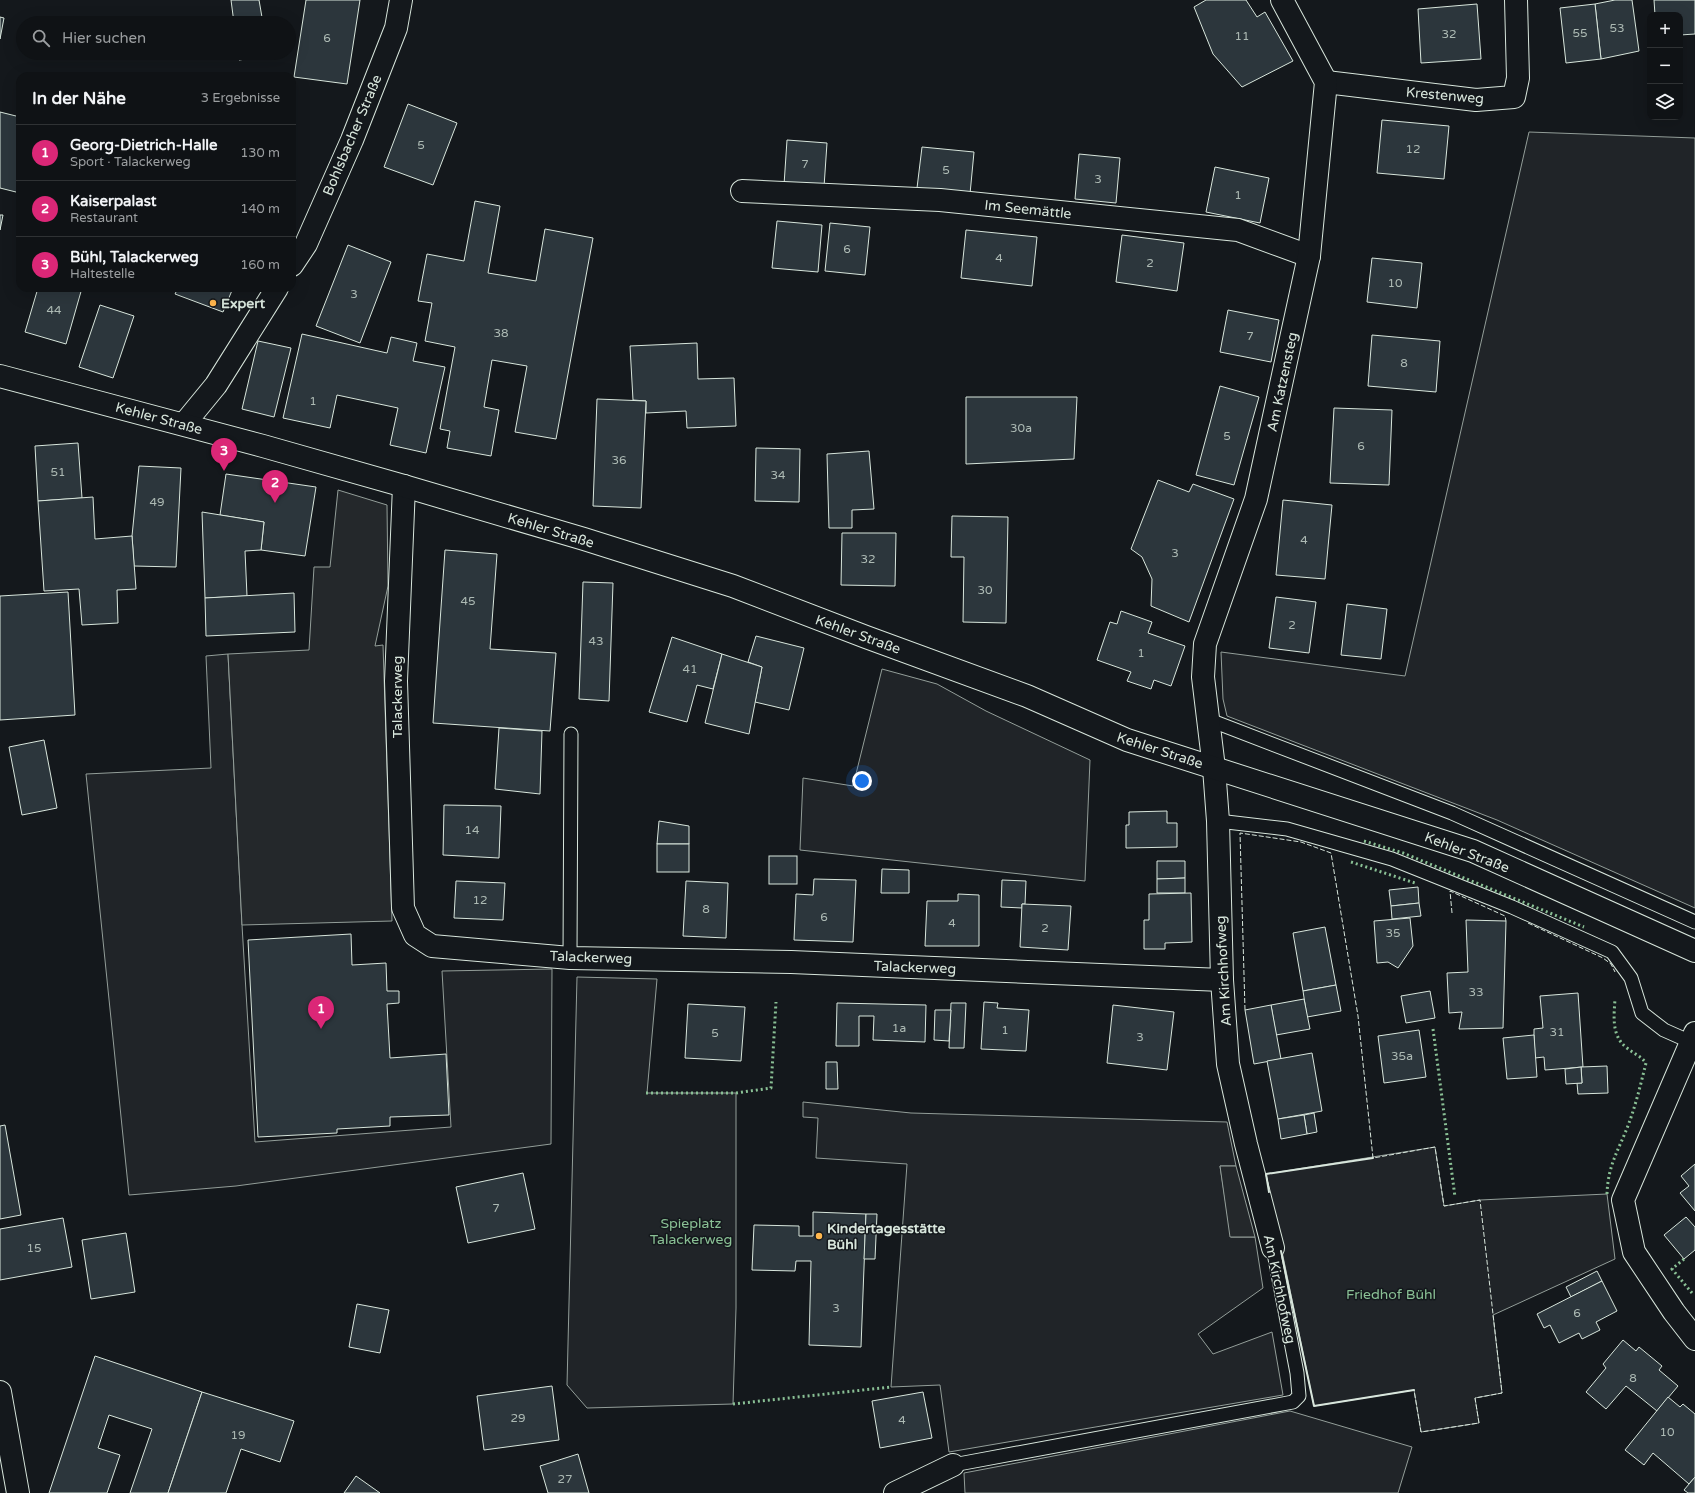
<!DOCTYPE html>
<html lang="de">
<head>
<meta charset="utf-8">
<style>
	:root { --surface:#0f1215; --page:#1d2022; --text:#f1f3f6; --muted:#9b9ea0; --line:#2f3234; --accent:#db2777 }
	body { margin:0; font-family:"Varela Round",sans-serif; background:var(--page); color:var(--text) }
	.controls { position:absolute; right:12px; top:12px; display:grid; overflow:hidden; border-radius:8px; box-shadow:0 4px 16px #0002 }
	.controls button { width:36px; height:36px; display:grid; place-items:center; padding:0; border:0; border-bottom:1px solid var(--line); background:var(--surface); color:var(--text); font:20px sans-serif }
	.you { position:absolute; left:862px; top:781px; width:14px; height:14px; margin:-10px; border:3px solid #fff; border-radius:50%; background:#1a73e8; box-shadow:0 0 0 6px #1a73e833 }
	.badge { display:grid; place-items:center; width:26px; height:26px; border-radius:50%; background:var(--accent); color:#fff; font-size:13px; font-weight:700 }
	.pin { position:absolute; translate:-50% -33px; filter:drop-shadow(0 1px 2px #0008) }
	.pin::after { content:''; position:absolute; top:21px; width:14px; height:12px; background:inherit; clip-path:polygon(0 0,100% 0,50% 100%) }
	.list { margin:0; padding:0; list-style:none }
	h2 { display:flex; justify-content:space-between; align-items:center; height:52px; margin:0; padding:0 16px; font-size:17px }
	h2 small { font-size:13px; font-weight:400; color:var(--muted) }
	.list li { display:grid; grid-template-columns:26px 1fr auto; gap:12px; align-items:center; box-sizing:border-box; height:56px; padding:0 16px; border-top:1px solid var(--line) }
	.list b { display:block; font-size:15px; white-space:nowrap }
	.list p { margin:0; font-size:13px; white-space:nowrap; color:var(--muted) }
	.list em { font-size:13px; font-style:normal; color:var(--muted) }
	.icon { flex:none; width:22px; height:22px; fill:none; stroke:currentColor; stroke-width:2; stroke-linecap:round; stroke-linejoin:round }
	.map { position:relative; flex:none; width:1695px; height:1493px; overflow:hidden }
	.search { position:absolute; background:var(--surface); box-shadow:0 4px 16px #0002; left:16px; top:16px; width:280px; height:44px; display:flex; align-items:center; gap:10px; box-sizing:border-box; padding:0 14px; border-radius:22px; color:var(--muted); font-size:15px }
	.panel { position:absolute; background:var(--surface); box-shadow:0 4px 16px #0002; left:16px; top:72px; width:280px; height:220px; border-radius:12px }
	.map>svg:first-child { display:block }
	.green { fill:#202428; stroke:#939e99 }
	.parking { fill:#24282b; stroke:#939e99 }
	.building { fill:#2c363c; stroke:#d8e6dc }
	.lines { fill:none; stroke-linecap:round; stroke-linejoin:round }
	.lane-casing { stroke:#d8e6dc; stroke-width:15 }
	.street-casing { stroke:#d8e6dc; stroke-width:24 }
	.secondary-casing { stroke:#d8e6dc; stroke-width:24 }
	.primary-casing { stroke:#d8e6dc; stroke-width:24 }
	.lane { stroke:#14181c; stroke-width:13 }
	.street { stroke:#14181c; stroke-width:22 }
	.secondary { stroke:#14181c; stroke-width:22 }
	.primary { stroke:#14181c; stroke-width:22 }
	.hedge { stroke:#8ac095; stroke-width:3; stroke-dasharray:2 3; stroke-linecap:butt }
	.fence { stroke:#d8e6dc; stroke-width:1; stroke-dasharray:5 2; stroke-linecap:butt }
	.wall { stroke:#d8e6dc; stroke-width:2 }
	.poi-dot { fill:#ffb74d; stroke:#14181c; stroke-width:1.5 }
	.labels { text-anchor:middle; stroke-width:3; stroke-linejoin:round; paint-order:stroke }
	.number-label { font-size:12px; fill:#adbab4 }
	.street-label { font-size:14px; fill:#d8e6dc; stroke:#14181c }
	.poi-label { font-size:14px; font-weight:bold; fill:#d8e6dc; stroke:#14181c; text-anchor:start }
	.park-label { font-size:14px; fill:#8ac095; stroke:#14181c }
</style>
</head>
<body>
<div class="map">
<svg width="1695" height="1493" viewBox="0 0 1695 1493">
	<rect width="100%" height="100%" fill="#14181c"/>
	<g class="green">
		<polygon points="1529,132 1695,138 1695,908 1497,820 1227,716 1223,699 1221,652 1405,676"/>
		<polygon points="228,654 242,925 255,1142 451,1127 442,971 552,969 551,1144 236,1186 129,1195 86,774 211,768 206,656"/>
		<polygon points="882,669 937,684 986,711 1090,760 1085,881 800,850 803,778 853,786"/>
		<polygon points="577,977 657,979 647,1093 736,1093 736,1308 733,1404 587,1408 567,1385"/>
		<polygon points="803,1102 911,1113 1227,1122 1236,1166 1220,1166 1231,1237 1255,1237 1263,1288 1198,1334 1213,1354 1272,1332 1283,1395 949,1452 940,1385 891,1387 907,1164 816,1158 818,1118 803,1117"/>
		<polygon points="1435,1147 1444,1206 1480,1200 1607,1194 1615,1259 1493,1315 1502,1393 1475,1398 1479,1423 1421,1432 1414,1390 1314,1406 1266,1174"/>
		<polygon points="1290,1411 1412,1447 1398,1493 965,1493 964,1473"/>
	</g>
	<g class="parking">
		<polygon points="338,490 387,505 388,586 375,646 383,645 392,921 242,925 228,654 309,650 314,567 330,567"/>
		<polygon points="1220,1166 1236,1166 1255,1237 1230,1237"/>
	</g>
	<g class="building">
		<polygon points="231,0 259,0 263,23 234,23"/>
		<polygon points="306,0 360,0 347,84 294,77"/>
		<polygon points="1206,0 1246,0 1257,17 1265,12 1293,61 1242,87 1213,54 1194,7"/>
		<polygon points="1615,0 1632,0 1639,51 1601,59 1595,4"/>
		<polygon points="1654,0 1695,0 1695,34 1680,35 1680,15 1655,15"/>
		<polygon points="1477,4 1481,59 1421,63 1418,9"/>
		<polygon points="1595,4 1601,59 1566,63 1560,8"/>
		<polygon points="0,17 4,18 0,39"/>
		<polygon points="238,53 267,53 267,56 239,60"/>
		<polygon points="408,104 457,123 433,185 384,167"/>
		<polygon points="0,112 20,117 20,193 0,188"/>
		<polygon points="1382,120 1449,126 1444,179 1377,173"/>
		<polygon points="787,140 827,143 824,187 784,185"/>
		<polygon points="922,147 974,152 970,194 917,188"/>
		<polygon points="1079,154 1120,158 1116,203 1075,199"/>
		<polygon points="1215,167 1269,178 1260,223 1206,212"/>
		<polygon points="475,201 500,206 488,273 536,281 545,229 593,238 556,439 515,432 527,366 492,360 484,407 499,410 491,456 447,448 450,431 440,429 455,347 425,341 432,303 418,301 427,254 464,261"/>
		<polygon points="0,215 3,215 0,230"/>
		<polygon points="777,221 822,225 818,272 772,268"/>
		<polygon points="830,223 870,227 865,275 825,271"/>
		<polygon points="966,230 1037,237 1032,286 961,278"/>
		<polygon points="1122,235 1184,243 1177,291 1116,282"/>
		<polygon points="348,245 391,262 360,343 316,326"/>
		<polygon points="1372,258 1422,263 1417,308 1367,302"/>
		<polygon points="38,288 82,288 66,344 25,332"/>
		<polygon points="178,288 233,288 223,312 175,294"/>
		<polygon points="100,305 134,316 113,378 79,367"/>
		<polygon points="1228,310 1279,320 1271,362 1220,352"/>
		<polygon points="302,334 387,353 391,337 417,343 413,361 445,367 426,453 390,445 398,408 337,395 330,428 283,418"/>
		<polygon points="1372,335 1440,341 1436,392 1368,386"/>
		<polygon points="258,341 291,348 274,417 242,409"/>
		<polygon points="697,343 698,379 734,378 736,426 687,428 686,411 646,413 646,401 633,400 630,346"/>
		<polygon points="1220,386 1259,397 1234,485 1196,475"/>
		<polygon points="966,397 1077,397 1074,459 966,464"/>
		<polygon points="597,399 646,401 641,508 593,506"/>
		<polygon points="1334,408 1392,410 1389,485 1330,483"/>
		<polygon points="78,443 82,498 38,501 35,446"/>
		<polygon points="756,448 800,449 799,502 755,501"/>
		<polygon points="869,451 874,509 852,510 852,528 829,528 827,454"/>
		<polygon points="139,466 181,468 176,567 134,566 132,536"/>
		<polygon points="226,474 316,487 305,556 261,550 264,522 220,515"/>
		<polygon points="1158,480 1189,492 1193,484 1234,499 1189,622 1151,606 1152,579 1142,557 1131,549"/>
		<polygon points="93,497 95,539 132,536 136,589 117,590 118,623 82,625 79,589 44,591 38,501"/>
		<polygon points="1283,500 1332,505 1325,579 1276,575"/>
		<polygon points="202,512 264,522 261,550 245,551 247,596 205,598"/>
		<polygon points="952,516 1008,517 1006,623 963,622 964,557 951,557"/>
		<polygon points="842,533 896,533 895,586 841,585"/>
		<polygon points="445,550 497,554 490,649 556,653 550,731 433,723"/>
		<polygon points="583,582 613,583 609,701 579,699"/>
		<polygon points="68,592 75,715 0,720 0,596"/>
		<polygon points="294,593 295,632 206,636 205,598"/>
		<polygon points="1276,597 1316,602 1309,653 1269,648"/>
		<polygon points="1347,604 1387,609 1381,659 1341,655"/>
		<polygon points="1121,611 1152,622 1148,633 1185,646 1171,686 1154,680 1151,689 1127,681 1131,672 1097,660 1110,622 1117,624"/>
		<polygon points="756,636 804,648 789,710 755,702 762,667 748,662"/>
		<polygon points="672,637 722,654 713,689 697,685 687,722 649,712"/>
		<polygon points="722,654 762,667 749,734 705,723"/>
		<polygon points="499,728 542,731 540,794 495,789"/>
		<polygon points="44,740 57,808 22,815 9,747"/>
		<polygon points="444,805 501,806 499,858 443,855"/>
		<polygon points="1167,811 1167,823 1177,823 1177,847 1126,848 1126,825 1129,825 1129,812"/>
		<polygon points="659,821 689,826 689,844 657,844"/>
		<rect x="657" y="844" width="32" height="28"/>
		<rect x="769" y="856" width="28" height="28"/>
		<polygon points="1157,861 1185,861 1185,878 1157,879"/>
		<polygon points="882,869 909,870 909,893 881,893"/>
		<polygon points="1185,878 1185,893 1157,893 1157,879"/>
		<polygon points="814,879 856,880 853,942 794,940 796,894 813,895"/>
		<polygon points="1002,880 1026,881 1025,904 1022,904 1022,908 1001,907"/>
		<polygon points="456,881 505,883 503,920 454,918"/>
		<polygon points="686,881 728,883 726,938 683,936"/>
		<polygon points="1418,887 1419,903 1391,906 1389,890"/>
		<polygon points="1191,893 1192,942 1165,943 1165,949 1144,949 1144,920 1149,920 1149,894"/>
		<polygon points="958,894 979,895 979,946 925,946 927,901 958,901"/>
		<polygon points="1419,903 1421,916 1392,919 1391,906"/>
		<polygon points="1022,904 1071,906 1068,950 1020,947"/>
		<polygon points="1410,918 1413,946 1398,968 1388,962 1377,963 1374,921"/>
		<polygon points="1466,920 1506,921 1503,1028 1459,1029 1462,1012 1449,1013 1447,973 1468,972"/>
		<polygon points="1325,927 1336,985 1303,991 1293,933"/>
		<polygon points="351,934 352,965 386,963 387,991 399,991 399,1003 387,1004 390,1058 446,1054 449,1115 390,1117 390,1126 337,1129 337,1133 258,1137 248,940"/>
		<polygon points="1336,985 1341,1011 1307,1017 1303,991"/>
		<polygon points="1430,991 1435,1018 1406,1023 1401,996"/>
		<polygon points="1578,993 1583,1067 1545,1070 1544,1057 1535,1058 1534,1035 1534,1029 1543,1028 1540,996"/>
		<polygon points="1304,999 1310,1029 1276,1035 1271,1005"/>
		<polygon points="984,1002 998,1003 997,1008 1029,1010 1026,1051 981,1049"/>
		<polygon points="837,1003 926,1005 925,1042 873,1040 874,1016 859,1016 859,1046 836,1046"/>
		<polygon points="951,1003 966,1003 964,1048 949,1048"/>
		<polygon points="688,1004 745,1007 741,1061 685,1058"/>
		<polygon points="1113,1005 1174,1012 1167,1070 1107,1063"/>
		<polygon points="1271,1005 1281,1059 1254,1064 1245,1010"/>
		<polygon points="935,1010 951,1010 949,1041 934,1040"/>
		<polygon points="1419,1030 1426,1077 1384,1083 1378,1036"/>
		<polygon points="1534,1035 1537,1077 1507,1079 1503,1038"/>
		<polygon points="1312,1053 1322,1111 1278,1119 1267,1061"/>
		<polygon points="826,1062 837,1062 838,1089 826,1089"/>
		<polygon points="1607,1066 1608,1093 1578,1094 1577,1083 1582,1083 1581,1067"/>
		<polygon points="1581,1067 1582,1083 1566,1084 1565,1069"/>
		<polygon points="1314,1113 1317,1132 1307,1134 1304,1115"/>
		<polygon points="1304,1115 1307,1134 1281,1139 1278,1119"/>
		<polygon points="5,1125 21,1215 0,1219 0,1126"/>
		<polygon points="1695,1164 1695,1211 1680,1193 1689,1186 1681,1176"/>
		<polygon points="523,1173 535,1229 468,1243 456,1187"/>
		<polygon points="813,1212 866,1214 861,1347 809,1345 811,1261 796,1261 795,1271 752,1270 754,1225 799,1226 799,1236 813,1236"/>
		<polygon points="866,1214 877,1214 875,1259 864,1259"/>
		<polygon points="1686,1217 1695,1227 1695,1250 1684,1259 1664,1235"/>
		<polygon points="63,1218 72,1267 0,1280 0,1229"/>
		<polygon points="126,1233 135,1292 91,1299 82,1240"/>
		<polygon points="1597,1271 1602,1281 1571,1297 1566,1287"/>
		<polygon points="1602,1281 1617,1311 1596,1322 1600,1330 1582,1339 1579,1333 1559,1343 1550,1325 1544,1328 1537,1314"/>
		<polygon points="357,1304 389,1310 380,1353 349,1347"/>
		<polygon points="1623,1340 1636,1351 1639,1347 1662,1366 1659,1370 1678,1386 1657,1411 1626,1386 1606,1409 1586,1392 1606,1368 1603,1364"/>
		<polygon points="95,1356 202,1392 168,1493 130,1493 152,1429 109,1415 98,1448 120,1455 107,1493 49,1493"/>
		<polygon points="552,1386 559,1440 484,1450 477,1396"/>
		<polygon points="202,1392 294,1421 280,1462 241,1449 226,1493 168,1493"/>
		<polygon points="923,1392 932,1438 880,1448 872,1401"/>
		<polygon points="1668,1397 1680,1407 1683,1404 1695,1414 1695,1477 1689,1484 1653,1453 1644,1465 1625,1450"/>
		<polygon points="578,1454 589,1493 548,1493 540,1466"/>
		<polygon points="356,1476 380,1493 344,1493"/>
		<polygon points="1695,1477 1695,1493 1688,1493 1684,1490"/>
	</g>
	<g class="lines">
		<g class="lane-casing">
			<g id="lane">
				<polyline points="1207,719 1452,813 1695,922"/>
				<polyline points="1218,821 1287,829 1392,859 1512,907 1612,952 1631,978 1642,1013 1664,1030 1691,1042"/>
				<polyline points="570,958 571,734"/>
				<polyline points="953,1465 1293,1402 1299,1396 1297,1373 1273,1248"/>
			</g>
		</g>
		<g class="street-casing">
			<g id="street">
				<polyline points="1326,82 1476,100 1514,97 1518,78 1516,0"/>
				<polyline points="742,191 940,200 1238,230 1309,256"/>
				<polyline points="404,486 396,681 403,908 415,935 432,946 570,958 791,962 1222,980"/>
				<polyline points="1695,1033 1623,1200 1634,1252 1674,1312 1695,1339"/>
				<polyline points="1273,1248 1246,1144 1228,1064 1222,980 1218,821 1214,768 1203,677 1205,644 1256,499 1309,256 1326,82 1282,0"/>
				<polyline points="0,1392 18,1493"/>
				<polyline points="895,1493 953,1465"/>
			</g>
		</g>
		<g class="secondary-casing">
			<g id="secondary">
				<polyline points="292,265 306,244 352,140 396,28 401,0"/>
				<polyline points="184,424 216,385 277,288"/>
			</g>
		</g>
		<g class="primary-casing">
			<polyline id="primary" points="0,376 263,446 404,486 584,539 733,586 866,637 1027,696 1127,740 1473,851 1695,951"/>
		</g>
		<use href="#lane" class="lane"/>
		<use href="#street" class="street"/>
		<use href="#secondary" class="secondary"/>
		<use href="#primary" class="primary"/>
		<g class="hedge">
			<polyline points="1364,841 1403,853 1584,927"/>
			<polyline points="1351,862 1415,883"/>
			<polyline points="1433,1029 1455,1197"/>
			<polyline points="646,1093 736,1093 771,1088 776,1002"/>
			<path d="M1607,1194C1608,1164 1619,1150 1629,1123C1636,1104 1641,1083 1646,1063C1641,1056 1634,1054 1627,1048C1611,1036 1614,1016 1615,999"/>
			<polyline points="1684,1259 1672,1269 1692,1293"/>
			<polyline points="733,1404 891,1387"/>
		</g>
		<g class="fence">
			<polyline points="1452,913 1450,891 1505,916 1506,921"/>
			<polyline points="1528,923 1603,958 1611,964 1615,972"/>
			<polyline points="1245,1010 1240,833 1301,842 1331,853 1358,1016 1373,1158 1435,1147 1444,1206 1480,1200 1502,1393 1475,1398 1479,1423 1421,1432 1414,1390"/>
		</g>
		<g class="wall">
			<polyline points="1269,1192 1266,1174 1373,1158"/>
			<polyline points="1281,1251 1314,1406 1414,1390"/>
		</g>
	</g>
	<g class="poi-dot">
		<circle cx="213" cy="303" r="4"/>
		<circle cx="819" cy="1236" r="4"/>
	</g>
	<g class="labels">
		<g class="number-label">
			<text x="1617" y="32">53</text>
			<text x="1580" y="37">55</text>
			<text x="1449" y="38">32</text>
			<text x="1242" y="40">11</text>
			<text x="327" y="42">6</text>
			<text x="421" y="149">5</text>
			<text x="1413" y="153">12</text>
			<text x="805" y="168">7</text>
			<text x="946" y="174">5</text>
			<text x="1098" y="183">3</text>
			<text x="1238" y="199">1</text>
			<text x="847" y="253">6</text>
			<text x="999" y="262">4</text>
			<text x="1150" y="267">2</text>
			<text x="1395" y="287">10</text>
			<text x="354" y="298">3</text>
			<text x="54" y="314">44</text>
			<text x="501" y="337">38</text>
			<text x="1250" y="340">7</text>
			<text x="1404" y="367">8</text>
			<text x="313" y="405">1</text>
			<text x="1021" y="432">30a</text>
			<text x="1227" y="440">5</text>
			<text x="1361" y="450">6</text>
			<text x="619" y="464">36</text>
			<text x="58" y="476">51</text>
			<text x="778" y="479">34</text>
			<text x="157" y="506">49</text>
			<text x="1304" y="544">4</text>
			<text x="1175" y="557">3</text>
			<text x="868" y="563">32</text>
			<text x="985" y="594">30</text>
			<text x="468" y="605">45</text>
			<text x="1292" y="629">2</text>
			<text x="596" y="645">43</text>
			<text x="1141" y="657">1</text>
			<text x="690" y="673">41</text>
			<text x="472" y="834">14</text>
			<text x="480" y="904">12</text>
			<text x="706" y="913">8</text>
			<text x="824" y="921">6</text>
			<text x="952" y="927">4</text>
			<text x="1045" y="932">2</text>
			<text x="1393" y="937">35</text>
			<text x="1476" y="996">33</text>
			<text x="899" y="1032">1a</text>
			<text x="1005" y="1034">1</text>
			<text x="1557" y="1036">31</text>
			<text x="715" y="1037">5</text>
			<text x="1140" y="1041">3</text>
			<text x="1402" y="1060">35a</text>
			<text x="496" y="1212">7</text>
			<text x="34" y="1252">15</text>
			<text x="836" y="1312">3</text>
			<text x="1577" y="1317">6</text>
			<text x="1633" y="1382">8</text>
			<text x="518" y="1422">29</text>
			<text x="902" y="1424">4</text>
			<text x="1667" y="1436">10</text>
			<text x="238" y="1439">19</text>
			<text x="565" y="1483">27</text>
		</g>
		<g class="street-label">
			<text transform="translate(1445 95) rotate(5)" y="5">Krestenweg</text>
			<text transform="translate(352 135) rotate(-67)" y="5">Bohlsbacher Straße</text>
			<text transform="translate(1028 209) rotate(6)" y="5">Im Seemättle</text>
			<text transform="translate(1282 382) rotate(-78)" y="5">Am Katzensteg</text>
			<text transform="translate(159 418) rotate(15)" y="5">Kehler Straße</text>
			<text transform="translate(551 530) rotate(17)" y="5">Kehler Straße</text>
			<text transform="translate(858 634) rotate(20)" y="5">Kehler Straße</text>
			<text transform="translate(397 697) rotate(-90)" y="5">Talackerweg</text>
			<text transform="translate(1160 750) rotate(18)" y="5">Kehler Straße</text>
			<text transform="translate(1467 852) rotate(21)" y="5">Kehler Straße</text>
			<text transform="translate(591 957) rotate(2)" y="5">Talackerweg</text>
			<text transform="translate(915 967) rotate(2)" y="5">Talackerweg</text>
			<text transform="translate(1223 971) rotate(-93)" y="5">Am Kirchhofweg</text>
			<text transform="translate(1280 1289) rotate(78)" y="5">Am Kirchhofweg</text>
		</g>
		<g class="poi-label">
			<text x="221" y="308">Expert</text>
			<text x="827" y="1233">Kindertagesstätte<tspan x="827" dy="16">Bühl</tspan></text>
		</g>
		<g class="park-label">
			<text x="691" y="1228">Spieplatz<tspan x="691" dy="16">Talackerweg</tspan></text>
			<text x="1391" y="1299">Friedhof Bühl</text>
		</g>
	</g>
</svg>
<div class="controls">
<button>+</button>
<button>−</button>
<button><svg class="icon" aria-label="layers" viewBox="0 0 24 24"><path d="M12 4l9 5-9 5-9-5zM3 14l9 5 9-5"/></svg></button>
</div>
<div class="you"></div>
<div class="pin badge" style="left:321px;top:1029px">1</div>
<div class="pin badge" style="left:275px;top:503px">2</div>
<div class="pin badge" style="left:224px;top:471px">3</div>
<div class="search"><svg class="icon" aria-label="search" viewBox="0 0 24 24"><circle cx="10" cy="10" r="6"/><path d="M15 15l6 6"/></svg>Hier suchen</div>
<section class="panel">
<h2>In der Nähe<small>3 Ergebnisse</small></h2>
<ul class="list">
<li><span class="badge">1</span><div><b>Georg-Dietrich-Halle</b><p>Sport · Talackerweg</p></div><em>130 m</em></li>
<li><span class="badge">2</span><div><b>Kaiserpalast</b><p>Restaurant</p></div><em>140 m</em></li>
<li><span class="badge">3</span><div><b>Bühl, Talackerweg</b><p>Haltestelle</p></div><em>160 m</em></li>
</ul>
</section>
</div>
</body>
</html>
